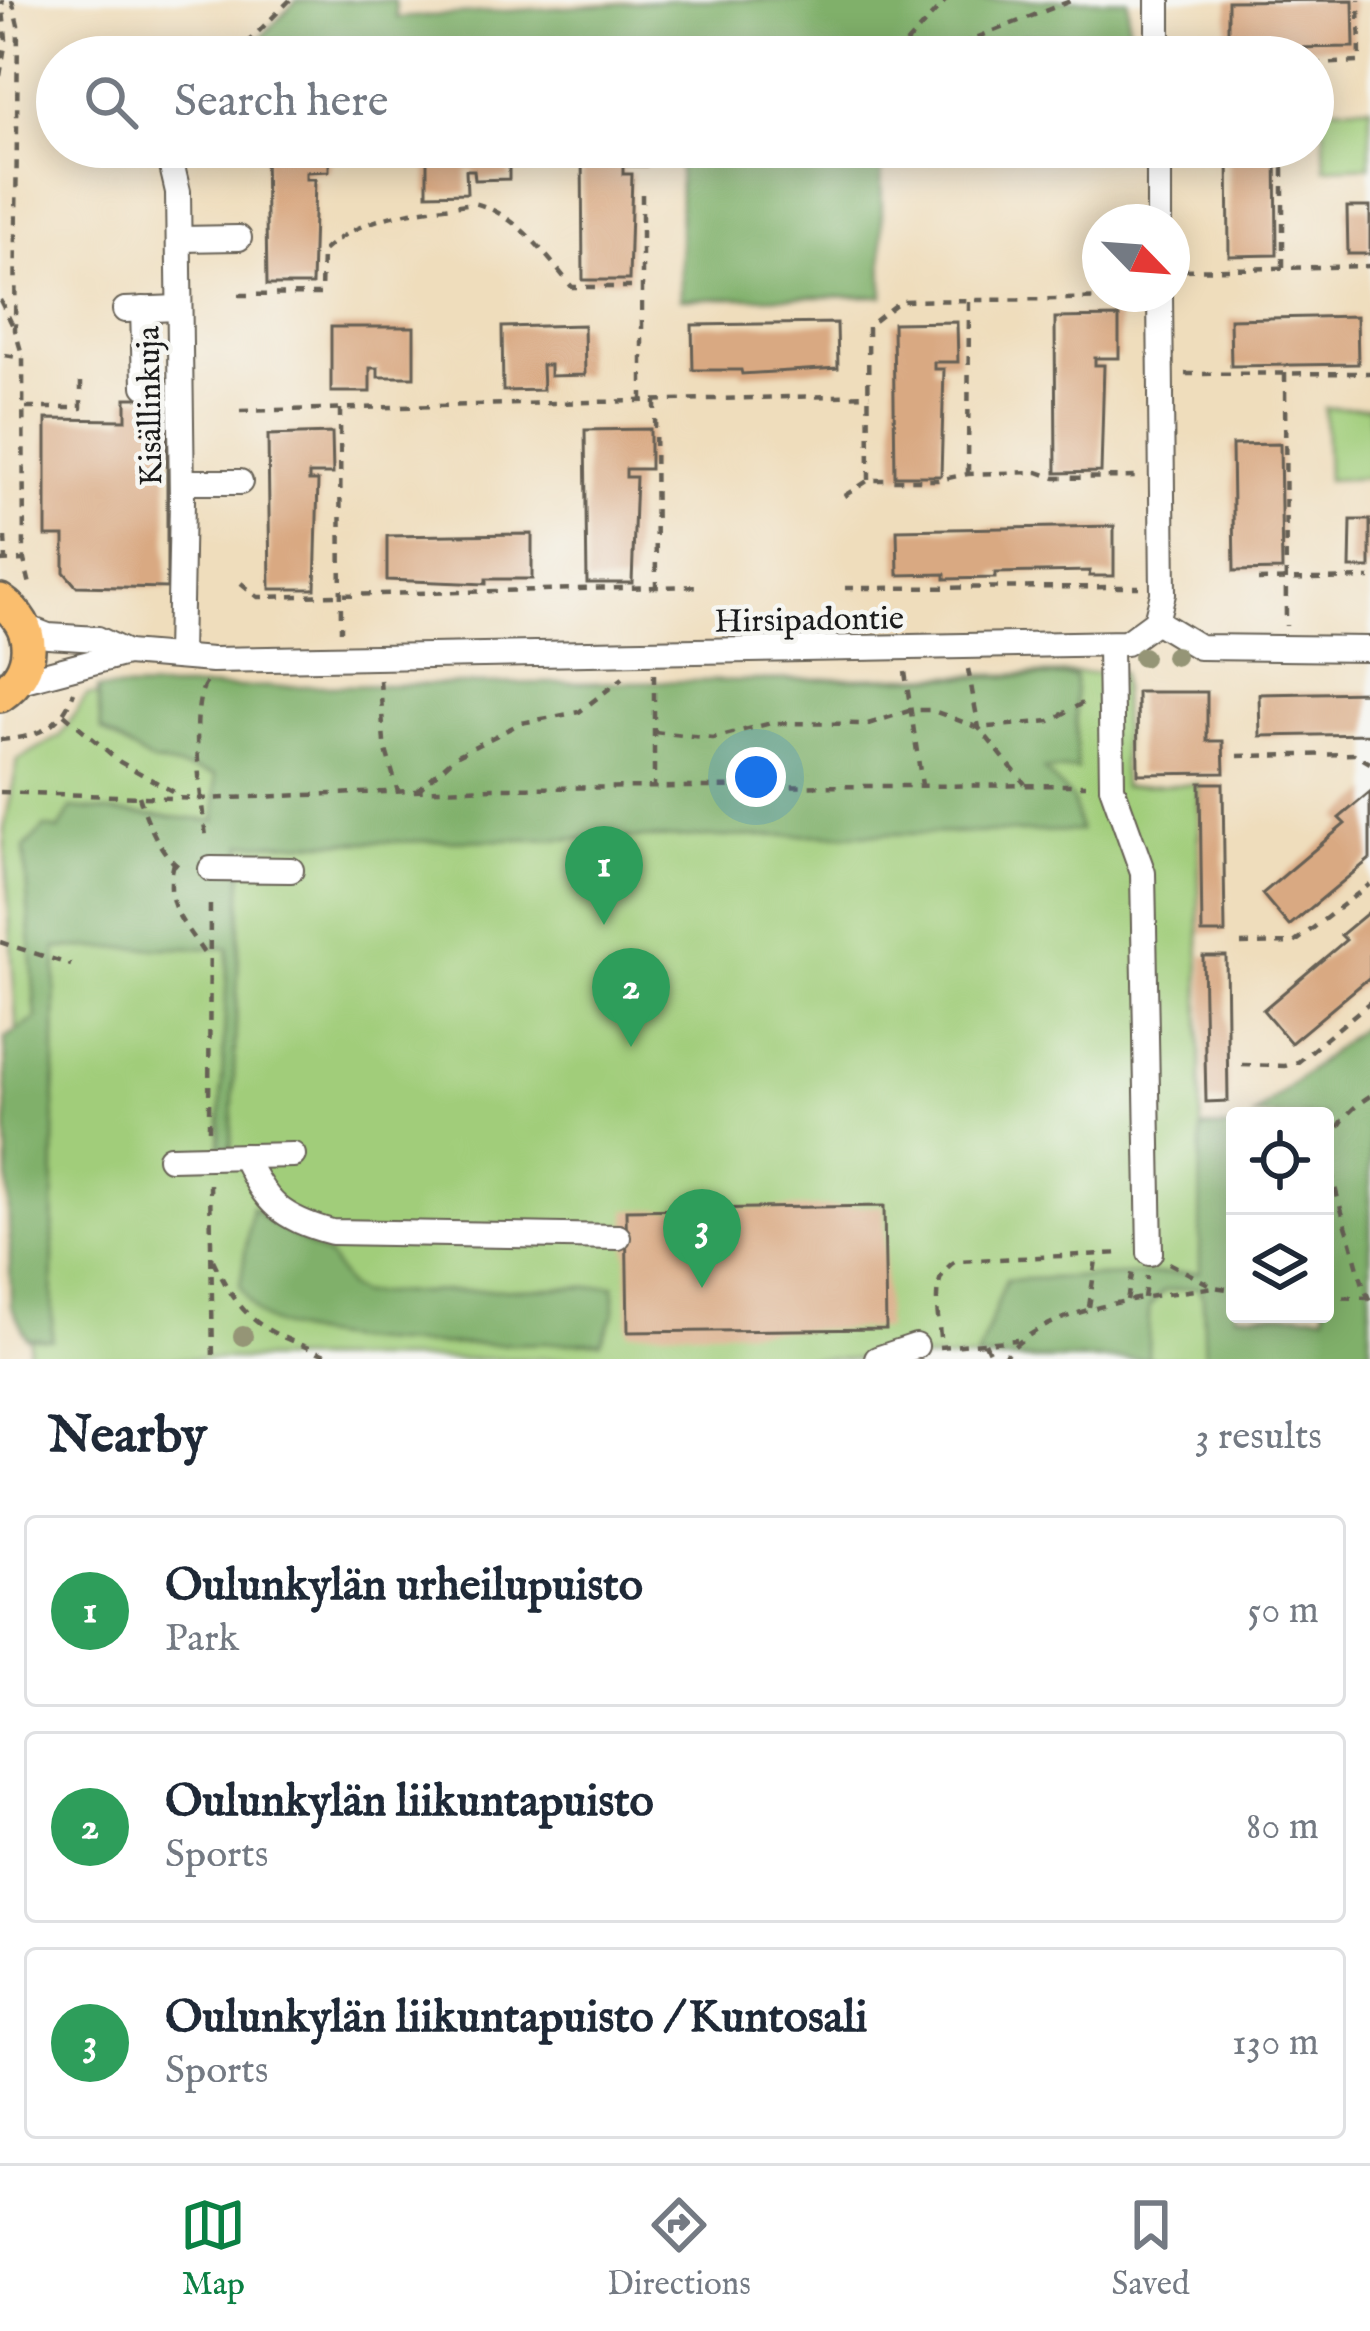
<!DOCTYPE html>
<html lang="en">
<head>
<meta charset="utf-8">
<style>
	:root { --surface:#fff; --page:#f6f6f7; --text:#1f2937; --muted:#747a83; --line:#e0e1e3; --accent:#0b8043 }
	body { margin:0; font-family:"IM FELL English",serif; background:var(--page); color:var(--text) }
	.controls { position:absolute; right:36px; bottom:36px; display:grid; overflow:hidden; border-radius:12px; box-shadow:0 6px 30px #0003 }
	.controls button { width:108px; height:108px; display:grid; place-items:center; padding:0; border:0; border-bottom:3px solid var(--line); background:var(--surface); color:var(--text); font:60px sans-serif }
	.compass { position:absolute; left:1082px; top:204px; width:108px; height:108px; border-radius:50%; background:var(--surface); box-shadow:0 6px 30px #0003; rotate:115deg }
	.you { position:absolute; left:756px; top:777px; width:42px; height:42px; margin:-30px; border:9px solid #fff; border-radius:50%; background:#1a73e8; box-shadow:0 0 0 18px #1a73e833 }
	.badge { display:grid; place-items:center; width:78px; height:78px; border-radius:50%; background:var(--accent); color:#fff; font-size:39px; font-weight:700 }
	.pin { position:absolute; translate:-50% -99px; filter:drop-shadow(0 3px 6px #0008) }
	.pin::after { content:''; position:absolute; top:63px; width:42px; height:36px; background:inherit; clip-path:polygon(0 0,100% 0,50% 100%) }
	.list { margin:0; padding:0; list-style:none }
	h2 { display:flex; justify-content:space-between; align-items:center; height:156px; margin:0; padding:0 48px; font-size:51px }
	h2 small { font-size:39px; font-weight:400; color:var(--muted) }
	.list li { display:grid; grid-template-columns:78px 1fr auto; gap:36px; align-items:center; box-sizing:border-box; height:192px; margin:0 24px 24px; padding:0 24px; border:3px solid var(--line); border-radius:12px }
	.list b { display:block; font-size:45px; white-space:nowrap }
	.list p { margin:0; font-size:39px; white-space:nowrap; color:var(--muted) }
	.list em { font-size:39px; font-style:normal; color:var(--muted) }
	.icon { flex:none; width:66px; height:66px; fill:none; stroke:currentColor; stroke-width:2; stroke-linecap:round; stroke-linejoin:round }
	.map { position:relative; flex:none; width:1370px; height:1359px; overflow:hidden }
	.search { position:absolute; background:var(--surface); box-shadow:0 6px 30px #0003; left:36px; right:36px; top:36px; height:132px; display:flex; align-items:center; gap:30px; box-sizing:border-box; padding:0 42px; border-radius:66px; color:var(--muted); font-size:45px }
	.sheet { height:804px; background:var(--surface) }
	nav { display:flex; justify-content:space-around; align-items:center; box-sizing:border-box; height:168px; border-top:3px solid var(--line); background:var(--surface); font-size:33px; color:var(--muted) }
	nav a { display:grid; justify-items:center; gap:6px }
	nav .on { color:var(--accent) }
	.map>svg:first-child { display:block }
	.green { fill:#a1cd7a; stroke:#5e744b; stroke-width:3 }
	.forest { fill:#80b06a; stroke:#4e6643; stroke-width:3 }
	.building { fill:#d9a982 }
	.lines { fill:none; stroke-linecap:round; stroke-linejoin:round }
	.minor-casing { stroke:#666054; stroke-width:28 }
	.major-casing { stroke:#666054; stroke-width:38 }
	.path { stroke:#666054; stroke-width:4.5; stroke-dasharray:9 9; stroke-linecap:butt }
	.minor { stroke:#fff; stroke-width:24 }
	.major { stroke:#fabe6e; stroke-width:33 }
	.tree { fill:#959576 }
	.labels { text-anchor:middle; stroke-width:9; stroke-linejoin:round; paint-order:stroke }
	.street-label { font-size:33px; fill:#1c1c1c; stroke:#f6f6f2 }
</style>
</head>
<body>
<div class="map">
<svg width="1370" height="1359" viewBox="0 0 1370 1359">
	<rect width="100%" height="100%" fill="#f6f6f2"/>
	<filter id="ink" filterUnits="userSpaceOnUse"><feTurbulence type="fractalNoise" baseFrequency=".00833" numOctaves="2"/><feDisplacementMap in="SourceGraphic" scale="24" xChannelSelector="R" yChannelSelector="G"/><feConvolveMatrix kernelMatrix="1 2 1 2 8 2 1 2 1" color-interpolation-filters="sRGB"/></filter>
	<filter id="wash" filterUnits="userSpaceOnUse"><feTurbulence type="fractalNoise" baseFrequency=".004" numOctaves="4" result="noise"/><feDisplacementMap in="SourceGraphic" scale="48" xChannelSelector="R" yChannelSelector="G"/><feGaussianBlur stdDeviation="2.7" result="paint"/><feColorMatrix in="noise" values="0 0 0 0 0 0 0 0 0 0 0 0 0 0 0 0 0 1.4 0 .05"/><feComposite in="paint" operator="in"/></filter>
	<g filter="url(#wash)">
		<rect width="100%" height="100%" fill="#efddbc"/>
		<g class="green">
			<polygon points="1370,106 1370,166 1325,168 1323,107"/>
			<polygon points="1370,407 1370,478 1327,480 1325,408"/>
			<polygon points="1122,672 1123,787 1198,784 1201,1127 1235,1128 1235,1314 1325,1314 1325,1116 1254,1116 1370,1020 1370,1359 28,1359 34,1305 4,830 18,760 60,736 87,695"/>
		</g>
		<g class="forest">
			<polygon points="395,0 397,18 673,0 1128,0 1129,35 1023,36 1022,57 242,57 296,1"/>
			<polygon points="679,147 881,147 883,296 681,299"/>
			<polygon points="1075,676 1077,769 1044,770 1073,800 1080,831 243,844 231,1149 219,1148 228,948 56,948 52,1340 27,1338 11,1306 5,1038 36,1019 24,848 45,827 59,830 71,808 216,821 215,775 150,761 101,730 97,689"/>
			<polygon points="1370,1020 1370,1359 1205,1359 1203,1298 1198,1287 1164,1291 1149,1307 1148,1359 977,1359 1006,1280 1200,1272 1201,1128 1235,1128 1235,1314 1325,1314 1325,1116 1254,1116"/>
			<path d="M252,1207L272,1224L329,1257L348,1287L360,1294L614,1286V1314L601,1342C529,1343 315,1355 261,1316C252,1309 246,1296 240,1286Z"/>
		</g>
		<g id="blocks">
			<g class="building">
				<polygon points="1353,0 1354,47 1228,49 1228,1"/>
				<polygon points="265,147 329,147 329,171 306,172 306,179 315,179 312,285 267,285"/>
				<polygon points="427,147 509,147 509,179 475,180 474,170 466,170 467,193 427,194"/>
				<polygon points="582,147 646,147 646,166 623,166 623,174 632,174 629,280 583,280"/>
				<polygon points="1228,147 1276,147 1277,255 1229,256"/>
				<polygon points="1347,207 1370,207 1370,254 1348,254"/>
				<polygon points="1357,316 1358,364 1231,366 1230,319"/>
				<polygon points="1119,317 1119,358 1095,358 1095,365 1104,365 1101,472 1056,473 1055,318"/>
				<polygon points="957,322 958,362 934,362 934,369 944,369 941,476 895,476 893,323"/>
				<polygon points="837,323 838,368 742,374 741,370 693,370 692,325"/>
				<polygon points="584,325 585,375 550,376 550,365 542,365 543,390 503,391 502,327"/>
				<polygon points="331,327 414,327 414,377 378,377 378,368 370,368 370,392 331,392"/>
				<polygon points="126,398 167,398 167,588 76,586 64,572 64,536 46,536 46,419 126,420"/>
				<polygon points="650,429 650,469 626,469 626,477 636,477 632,583 587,583 585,430"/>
				<polygon points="332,433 333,474 309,474 309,481 318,481 315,589 270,589 268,435"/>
				<polygon points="1280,444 1282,570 1234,571 1232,445"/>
				<polygon points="1351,520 1370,520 1370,568 1350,568"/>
				<polygon points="1114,526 1114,576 1089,576 1090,571 995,573 995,578 945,579 945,574 898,575 897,530"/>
				<polygon points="532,534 532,579 486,579 486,584 387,580 387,536"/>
				<polygon points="1137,692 1207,692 1207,741 1223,741 1224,773 1138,774"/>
				<polygon points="1370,692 1370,734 1260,736 1259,694"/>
				<polygon points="1200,783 1223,783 1225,933 1202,933"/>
				<polygon points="1370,792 1370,859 1289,926 1262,894 1345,824 1339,818"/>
				<polygon points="1370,911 1370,977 1291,1043 1263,1010 1346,940 1341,935"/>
				<polygon points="1203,956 1226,956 1228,1101 1206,1102"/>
				<polygon points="884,1206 886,1329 628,1332 626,1210"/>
			</g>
		</g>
	</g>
	<g filter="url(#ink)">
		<use href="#blocks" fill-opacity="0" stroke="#666054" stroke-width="3"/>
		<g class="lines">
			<g class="minor-casing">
				<g id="minor">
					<polyline points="1158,0 1158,57"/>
					<polyline points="1159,147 1159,222"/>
					<polyline points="170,158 178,192 182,500 179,655"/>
					<polyline points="179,239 239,238"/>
					<polyline points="143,309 145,386"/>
					<polyline points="125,310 179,308"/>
					<polyline points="182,482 240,482"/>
					<polyline points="1156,621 1199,647 1370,649"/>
					<polyline points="25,627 48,636 98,639 127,653"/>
					<polyline points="1110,646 1112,787 1143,873 1150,1253"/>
					<polyline points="17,682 127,653 212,660 1126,643 1156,621 1163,594 1160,294"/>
					<polyline points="211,869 291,870"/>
					<path d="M244,1156C266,1204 281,1218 332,1232L618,1237"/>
					<polyline points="170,1158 293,1155"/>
					<polyline points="877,1359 916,1346"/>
				</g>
			</g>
			<g class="major-casing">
				<path id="major" d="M0,601C38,626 37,670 0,695"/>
			</g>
			<g class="path">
				<polyline points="12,0 18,25 15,330 23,358 24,560 31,589"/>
				<polyline points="233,57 290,0"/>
				<polyline points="894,57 946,0"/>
				<polyline points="927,57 1073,0"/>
				<polyline points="1313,64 1360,62 1359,0"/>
				<polyline points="0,76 6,40 2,0"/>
				<polyline points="1283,267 1283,147"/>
				<polyline points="1184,270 1370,266"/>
				<path d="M239,295L321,294L322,252C364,213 419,211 474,203C517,214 545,254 572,287H642"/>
				<polyline points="0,300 15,330"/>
				<polyline points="5,355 23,358"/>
				<polyline points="1285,373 1286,626"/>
				<polyline points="1185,374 1370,373"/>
				<polyline points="642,401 642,185"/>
				<polyline points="655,401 656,587"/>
				<polyline points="26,408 81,408 81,379"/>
				<polyline points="340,409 341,631"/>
				<polyline points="240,411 870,395"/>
				<polyline points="968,473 969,299"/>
				<polyline points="869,480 868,326 900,301 1137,298"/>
				<polyline points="844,496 869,480 938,480 968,474 1038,472 1055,478 1137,477"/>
				<polyline points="5,537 6,560"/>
				<polyline points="0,561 24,560"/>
				<polyline points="1258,580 1370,578"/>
				<polyline points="241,583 258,597 701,586"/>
				<polyline points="845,588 1139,587"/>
				<polyline points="968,669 979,728 1025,784"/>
				<polyline points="905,672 922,785"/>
				<polyline points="654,674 654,786"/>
				<polyline points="380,680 384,743 398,792"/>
				<path d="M206,683C188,707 202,810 207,843"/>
				<polyline points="64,714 120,762 181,796"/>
				<polyline points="654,732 713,738 771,723 868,724 912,710 931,710 979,728 1050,721 1088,700"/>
				<path d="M0,740C37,737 60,729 74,692"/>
				<polyline points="1238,756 1354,754 1370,763"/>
				<polyline points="417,791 456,756 521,723 579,712 623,678"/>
				<polyline points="0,792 200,799 493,788 1086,785"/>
				<path d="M139,796C147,821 161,858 185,871"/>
				<path d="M174,863C163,906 183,921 205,955"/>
				<polyline points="0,942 71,965"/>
				<polyline points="1241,944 1294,943 1370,884"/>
				<polyline points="1242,1065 1285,1066 1298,1062 1370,1002"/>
				<path d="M1370,1096C1313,1132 1331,1175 1347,1229C1355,1253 1359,1279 1370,1301"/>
				<polyline points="209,1130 210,896"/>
				<polyline points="210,1184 213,1359"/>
				<path d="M213,1260C246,1330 267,1330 335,1359"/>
				<polyline points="1169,1263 1214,1287 1235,1290"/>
				<polyline points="1325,1297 1368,1298"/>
				<polyline points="1144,1298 1147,1276"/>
				<polyline points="1127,1300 1133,1270"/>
				<polyline points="1089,1307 1097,1253"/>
				<path d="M940,1337C938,1310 929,1277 956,1261L1124,1253"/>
				<polyline points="985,1343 992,1359"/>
				<polyline points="939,1347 1017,1340"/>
				<path d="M1002,1359C1044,1306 1150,1297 1214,1287"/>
			</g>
			<use href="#minor" class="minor"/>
			<use href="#major" class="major"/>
		</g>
		<g class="tree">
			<circle cx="1175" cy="656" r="10"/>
			<circle cx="1143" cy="657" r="10"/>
			<circle cx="243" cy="1336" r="10"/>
		</g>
	</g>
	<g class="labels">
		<g class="street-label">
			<text transform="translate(148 406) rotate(-91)" y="12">Kisällinkuja</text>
			<text transform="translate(809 618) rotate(-1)" y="12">Hirsipadontie</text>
		</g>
	</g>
</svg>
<div class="controls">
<button><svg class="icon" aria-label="locate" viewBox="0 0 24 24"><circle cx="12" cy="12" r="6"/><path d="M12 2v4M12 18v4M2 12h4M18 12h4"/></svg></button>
<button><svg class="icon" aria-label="layers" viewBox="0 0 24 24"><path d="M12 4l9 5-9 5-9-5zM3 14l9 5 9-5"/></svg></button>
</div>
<svg class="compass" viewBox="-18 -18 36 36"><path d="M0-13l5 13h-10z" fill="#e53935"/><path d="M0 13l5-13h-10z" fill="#747a83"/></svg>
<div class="you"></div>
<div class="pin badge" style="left:604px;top:925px;background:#2e9e5b">1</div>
<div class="pin badge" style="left:631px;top:1047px;background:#2e9e5b">2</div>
<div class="pin badge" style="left:702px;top:1288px;background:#2e9e5b">3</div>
<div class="search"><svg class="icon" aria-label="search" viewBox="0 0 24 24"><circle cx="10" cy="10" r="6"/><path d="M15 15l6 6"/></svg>Search here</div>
</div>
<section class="sheet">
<h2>Nearby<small>3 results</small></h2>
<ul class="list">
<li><span class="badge" style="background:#2e9e5b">1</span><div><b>Oulunkylän urheilupuisto</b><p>Park</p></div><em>50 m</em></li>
<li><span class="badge" style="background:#2e9e5b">2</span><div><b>Oulunkylän liikuntapuisto</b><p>Sports</p></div><em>80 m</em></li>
<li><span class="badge" style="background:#2e9e5b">3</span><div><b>Oulunkylän liikuntapuisto / Kuntosali</b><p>Sports</p></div><em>130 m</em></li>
</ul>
</section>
<nav>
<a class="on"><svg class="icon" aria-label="map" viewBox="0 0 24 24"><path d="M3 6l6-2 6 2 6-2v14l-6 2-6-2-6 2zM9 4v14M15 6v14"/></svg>Map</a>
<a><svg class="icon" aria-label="directions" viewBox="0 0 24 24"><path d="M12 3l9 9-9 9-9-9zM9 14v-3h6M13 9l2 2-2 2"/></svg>Directions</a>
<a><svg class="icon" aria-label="saved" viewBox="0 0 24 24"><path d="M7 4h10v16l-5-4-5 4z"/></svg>Saved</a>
</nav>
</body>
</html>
